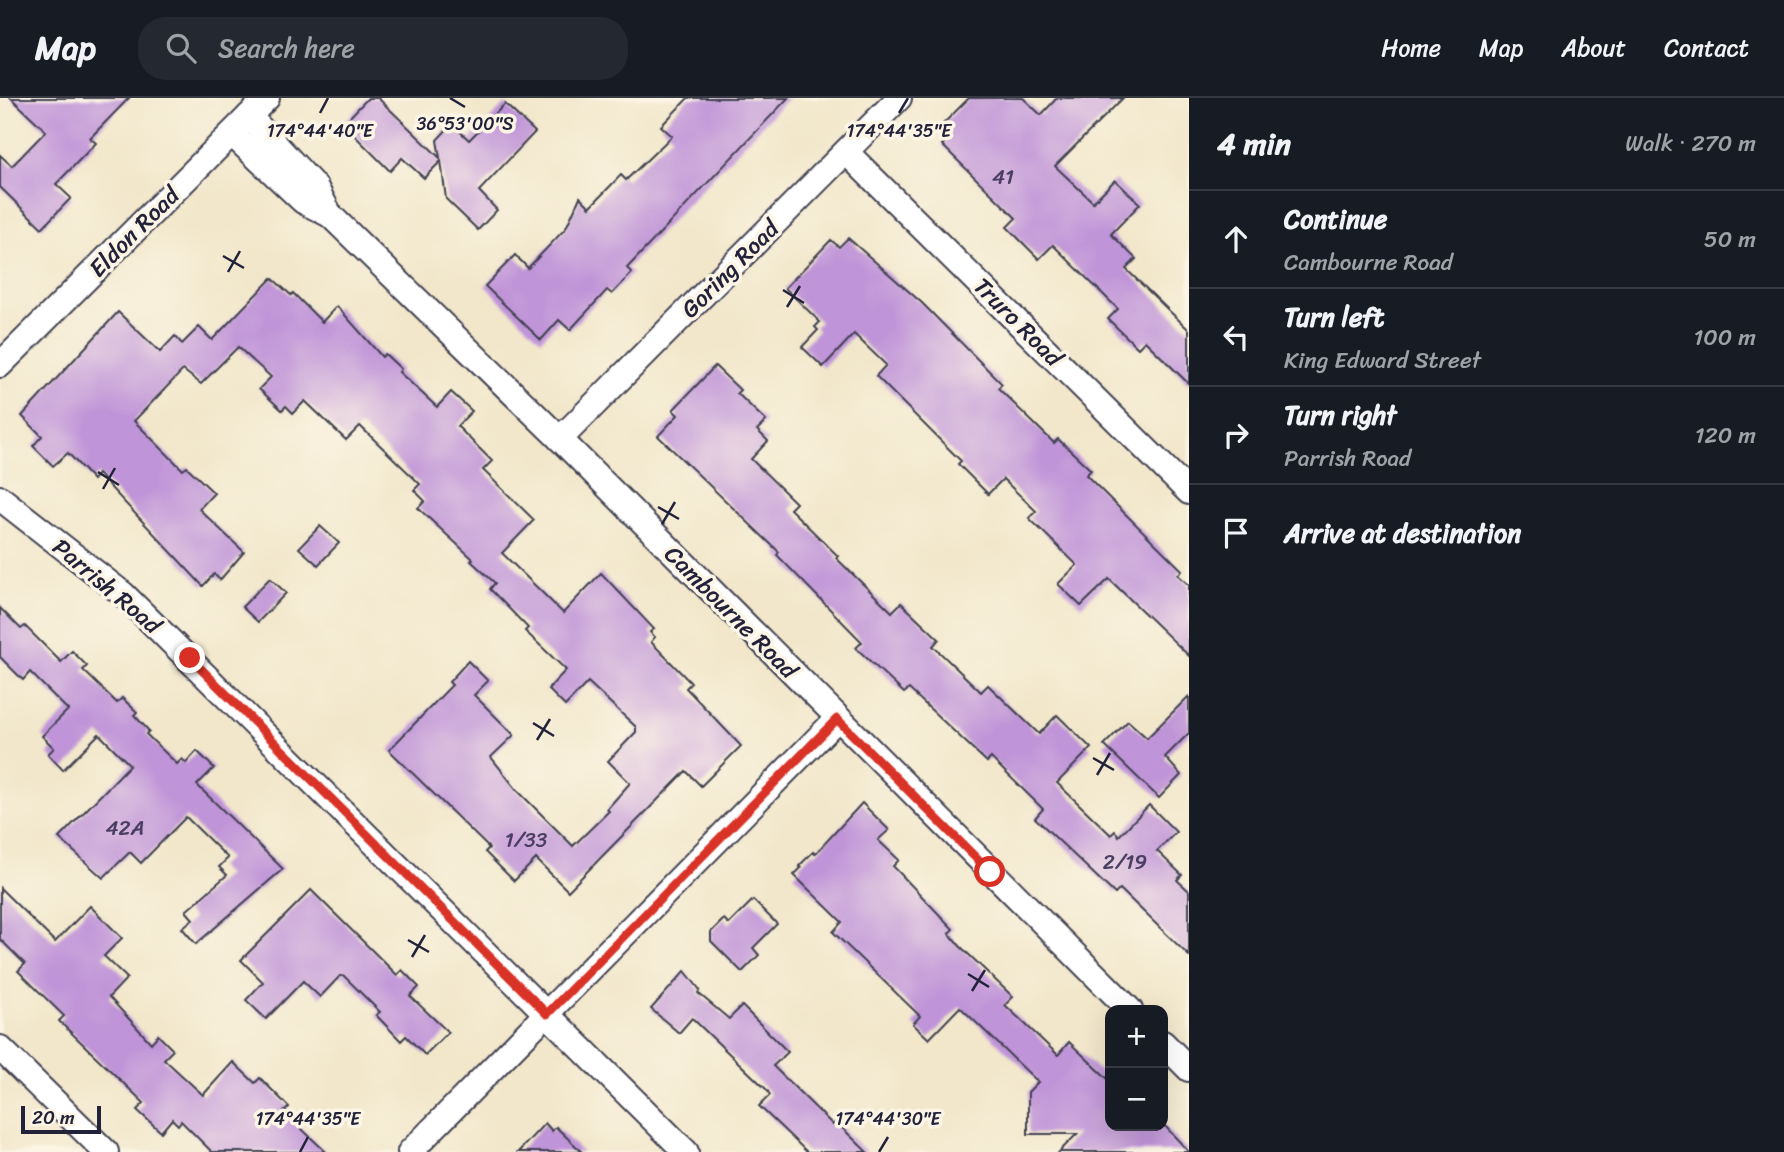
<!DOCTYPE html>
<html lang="en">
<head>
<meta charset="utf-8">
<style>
	:root { --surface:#171b24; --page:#242831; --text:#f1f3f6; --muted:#9ea1a6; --line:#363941 }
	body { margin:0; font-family:Sriracha,sans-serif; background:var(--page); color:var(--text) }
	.controls { position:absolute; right:21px; bottom:21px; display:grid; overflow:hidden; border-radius:14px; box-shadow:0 7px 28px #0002 }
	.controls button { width:63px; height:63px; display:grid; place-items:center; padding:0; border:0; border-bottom:2px solid var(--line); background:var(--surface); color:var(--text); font:35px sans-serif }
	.scale { position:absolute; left:21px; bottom:18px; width:80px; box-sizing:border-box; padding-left:7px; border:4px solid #22223b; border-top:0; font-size:19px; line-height:24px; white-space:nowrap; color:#22223b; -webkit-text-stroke:5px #fcf5e5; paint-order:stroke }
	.stop { position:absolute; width:21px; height:21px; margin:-16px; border:5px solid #d93025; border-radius:50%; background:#fff }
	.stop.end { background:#d93025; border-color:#fff; box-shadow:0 2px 7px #0008 }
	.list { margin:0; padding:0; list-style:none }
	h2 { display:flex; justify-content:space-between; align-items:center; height:91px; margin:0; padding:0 28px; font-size:30px }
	h2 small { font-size:23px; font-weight:400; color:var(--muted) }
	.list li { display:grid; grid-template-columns:46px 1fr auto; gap:21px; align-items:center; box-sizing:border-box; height:98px; padding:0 28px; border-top:2px solid var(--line) }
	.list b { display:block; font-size:26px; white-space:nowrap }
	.list p { margin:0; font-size:23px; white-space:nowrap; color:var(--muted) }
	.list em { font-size:23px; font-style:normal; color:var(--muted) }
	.icon { flex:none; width:38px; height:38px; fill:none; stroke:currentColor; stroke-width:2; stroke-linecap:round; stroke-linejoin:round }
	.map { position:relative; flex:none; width:1189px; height:1054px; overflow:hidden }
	header { display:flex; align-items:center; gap:42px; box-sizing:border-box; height:98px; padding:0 35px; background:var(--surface); border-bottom:2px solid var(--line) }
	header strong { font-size:33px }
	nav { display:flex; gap:38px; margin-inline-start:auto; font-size:24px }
	.search { width:490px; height:63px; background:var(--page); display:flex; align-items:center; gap:18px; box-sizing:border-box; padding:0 24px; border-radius:28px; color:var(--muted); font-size:26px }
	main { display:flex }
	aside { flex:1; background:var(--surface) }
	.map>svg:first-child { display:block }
	.building { fill:#c094d8 }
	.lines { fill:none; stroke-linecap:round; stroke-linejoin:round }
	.minor-casing { stroke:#414051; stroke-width:28 }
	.minor { stroke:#fff; stroke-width:24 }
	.route { stroke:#d93025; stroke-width:9 }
	.ticks { fill:none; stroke:#22223b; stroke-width:2.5 }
	.labels { text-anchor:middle; stroke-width:7; stroke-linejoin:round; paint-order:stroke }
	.number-label { font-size:21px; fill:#4a3e62 }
	.street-label { font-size:24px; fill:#22223b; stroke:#fcf5e5 }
	.ticks-label { font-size:18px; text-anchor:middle; fill:#22223b; stroke:#fcf5e5; stroke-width:7; stroke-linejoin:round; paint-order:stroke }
</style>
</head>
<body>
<header>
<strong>Map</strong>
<div class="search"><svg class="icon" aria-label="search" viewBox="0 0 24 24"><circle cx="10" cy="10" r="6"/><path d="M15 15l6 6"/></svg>Search here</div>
<nav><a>Home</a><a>Map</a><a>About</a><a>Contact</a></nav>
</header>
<main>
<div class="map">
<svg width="1189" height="1054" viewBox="0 0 1189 1054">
	<rect width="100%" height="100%" fill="#fcf5e5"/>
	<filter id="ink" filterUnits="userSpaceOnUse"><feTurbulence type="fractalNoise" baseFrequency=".0143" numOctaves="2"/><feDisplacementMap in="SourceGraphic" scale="14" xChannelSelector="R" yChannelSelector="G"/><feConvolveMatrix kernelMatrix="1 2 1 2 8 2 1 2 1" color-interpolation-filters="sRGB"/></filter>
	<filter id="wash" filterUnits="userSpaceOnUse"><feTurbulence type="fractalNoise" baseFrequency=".00686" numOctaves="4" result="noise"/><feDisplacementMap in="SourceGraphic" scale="28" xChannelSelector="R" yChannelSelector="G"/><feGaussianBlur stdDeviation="1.57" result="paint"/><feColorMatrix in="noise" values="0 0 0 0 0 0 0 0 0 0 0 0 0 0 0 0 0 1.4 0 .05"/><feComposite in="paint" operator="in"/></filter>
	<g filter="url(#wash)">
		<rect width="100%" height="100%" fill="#f2e7cb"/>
		<g id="blocks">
			<g class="building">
				<polygon points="11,0 129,0 90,40 96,45 56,86 71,100 42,130 0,89 0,57 12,68 46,33"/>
				<polygon points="368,0 378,0 440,60 437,42 452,26 469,42 505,6 535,34 479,93 497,112 478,132 446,101 441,63 424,80 402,60 390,73 343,26"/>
				<polygon points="688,0 788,0 627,170 632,175 612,196 607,192 570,232 559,222 541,242 485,188 515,157 528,170 566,130 580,99 590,109 621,77 626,82 672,38 661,28"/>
				<polygon points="969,0 1023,0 1041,17 1057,0 1123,0 1055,68 1093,104 1115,82 1140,106 1111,136 1136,161 1126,171 1189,232 1189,286 1145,243 1138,250 1108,221 1118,211 1053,147 1039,161 1007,129 1016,120 942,47 949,39 939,30"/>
				<polygon points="848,140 922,205 1002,286 998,290 1054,345 1058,341 1091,372 1086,377 1182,472 1178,477 1189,487 1189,558 1109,481 1081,508 1058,486 1077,467 1029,420 1036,413 1003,381 988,396 958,366 961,363 876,278 886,267 854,236 823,269 802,249 818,232 815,229 820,224 785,190 831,142 839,149"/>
				<polygon points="272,180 291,197 293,195 322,224 337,208 382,259 385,256 401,271 399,274 437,309 451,294 472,313 457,328 492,363 483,372 534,422 502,455 563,515 601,475 654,531 650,534 655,539 651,544 691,585 686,590 741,648 701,688 686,673 568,793 536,761 514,783 485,754 489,750 389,652 452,587 449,584 468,563 488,583 474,597 514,637 491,659 517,692 573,748 609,713 607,711 630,685 608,663 636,634 636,629 588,584 565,608 548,591 566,572 525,533 528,530 490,491 495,485 471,463 473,461 418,410 425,403 414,392 420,386 360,328 346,342 305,303 293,315 286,308 282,312 259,291 271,279 238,249 201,286 183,272 134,323 183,372 187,369 214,395 199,411 244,454 220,482 214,476 203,488 98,376 93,382 68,355 53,368 33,348 42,338 22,318 118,214 160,254 175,238 182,246 199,229 212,242"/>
				<polygon points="715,268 740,292 737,295 766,323 757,332 768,343 751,361 796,405 790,411 838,458 836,460 892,514 901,505 939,541 933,548 981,594 988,587 1039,636 1057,617 1091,650 1057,685 1111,737 1115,733 1119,738 1149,707 1176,734 1157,753 1182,777 1177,782 1189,793 1189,858 1120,791 1115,796 1035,720 1043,711 991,660 987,664 909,591 904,595 856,550 862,544 777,457 779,454 658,338 678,317 673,312"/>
				<polygon points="320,428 339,445 318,467 299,450"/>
				<polygon points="270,480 286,495 258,524 242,509"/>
				<polygon points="0,510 21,531 25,528 61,564 72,553 87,568 83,572 117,605 122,600 137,614 134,617 149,633 146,636 177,666 182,661 186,665 197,653 214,670 197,687 283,771 196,846 182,830 193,821 186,813 227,777 219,769 228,760 186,719 141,765 130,754 103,780 59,740 130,667 99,636 63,672 48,656 54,650 42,638 68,612 30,574 23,582 0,559"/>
				<polygon points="1189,598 1189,635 1165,659 1181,677 1159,700 1104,647 1128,623 1147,640"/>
				<polygon points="862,705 889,732 878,742 899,762 893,768 953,831 949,835 960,848 1013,899 1005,907 1058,957 1069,944 1110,983 1110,1028 1165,1028 1189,1054 1059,1054 1077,1036 1028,1036 1028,994 1038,984 960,909 929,941 913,926 920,918 833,834 842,824 794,777 801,770 799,768 813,754 815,756"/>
				<polygon points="0,790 55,844 90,808 122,840 104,858 127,880 109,899 151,945 158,937 173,952 164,961 203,997 233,964 255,985 260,980 289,1009 284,1014 326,1054 212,1054 181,1023 178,1027 172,1021 161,1034 137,1012 144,1005 59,923 64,918 18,873 25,866 0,841"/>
				<polygon points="311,792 397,877 402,872 419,889 410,898 448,934 425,957 406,938 401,943 376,917 380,914 344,878 340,878 320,899 303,883 266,921 246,902 263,884 241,862"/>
				<polygon points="753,802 777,826 753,850 759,857 742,874 711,843 711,834 724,821 729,826"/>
				<polygon points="685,873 700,892 698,895 729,921 742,908 788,954 773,968 833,1027 836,1024 867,1054 807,1054 759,1008 770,997 767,992 692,920 679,935 651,911"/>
				<polygon points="545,1025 552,1033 556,1029 582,1054 518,1054"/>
			</g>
		</g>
	</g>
	<g filter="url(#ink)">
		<use href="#blocks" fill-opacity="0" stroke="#414051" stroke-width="2"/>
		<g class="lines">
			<g class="minor-casing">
				<g id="minor">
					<polyline points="249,18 316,90 330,117"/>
					<polyline points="232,36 303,103 330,117 560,341 1130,912"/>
					<polyline points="846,54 1189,394"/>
					<polyline points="0,267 267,0"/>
					<polyline points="560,341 899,0"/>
					<polyline points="0,400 123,496 686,1054"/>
					<polyline points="1163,945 1189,971"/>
					<polyline points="0,950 106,1054"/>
					<polyline points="410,1054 837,621"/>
				</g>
			</g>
			<use href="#minor" class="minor"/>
		</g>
	</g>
	<g class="lines" filter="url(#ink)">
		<polyline class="route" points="190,560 547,916 837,621 990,774"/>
	</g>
	<path class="ticks" d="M450,0L465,9M320,15L328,0M899,15L908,0M223,158L244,170M228,174L240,153M783,192L804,205M787,209L800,188M98,374L119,387M103,391L115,370M658,409L679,421M662,426L675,404M533,625L554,638M537,642L550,621M1093,660L1114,672M1097,677L1110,655M408,842L429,854M412,859L425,837M968,876L989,889M972,893L985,872M300,1054L308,1039M879,1054L888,1039"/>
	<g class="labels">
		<g class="number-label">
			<text x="1003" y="86">41</text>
			<text x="125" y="737">42A</text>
			<text x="526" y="749">1/33</text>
			<text x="1125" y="771">2/19</text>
		</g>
		<g class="street-label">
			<text transform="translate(134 134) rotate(-45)" y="8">Eldon Road</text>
			<text transform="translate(730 171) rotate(-45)" y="8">Goring Road</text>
			<text transform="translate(1018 224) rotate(45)" y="8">Truro Road</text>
			<text transform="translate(107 488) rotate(40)" y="8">Parrish Road</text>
			<text transform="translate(731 514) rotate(45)" y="8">Cambourne Road</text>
		</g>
	</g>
	<g class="ticks-label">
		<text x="465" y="32">36°53'00"S</text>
		<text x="320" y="39">174°44'40"E</text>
		<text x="899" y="39">174°44'35"E</text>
		<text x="308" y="1027">174°44'35"E</text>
		<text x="888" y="1027">174°44'30"E</text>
	</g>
</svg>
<div class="controls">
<button>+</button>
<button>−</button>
</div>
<div class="scale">20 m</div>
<div class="stop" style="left:990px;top:774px"></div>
<div class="stop end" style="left:190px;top:560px"></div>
</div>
<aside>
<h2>4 min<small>Walk · 270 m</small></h2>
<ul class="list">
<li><svg class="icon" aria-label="ahead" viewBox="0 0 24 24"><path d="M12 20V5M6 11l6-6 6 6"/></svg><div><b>Continue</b><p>Cambourne Road</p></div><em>50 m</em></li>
<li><svg class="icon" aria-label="left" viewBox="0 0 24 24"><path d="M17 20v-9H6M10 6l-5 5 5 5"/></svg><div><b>Turn left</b><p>King Edward Street</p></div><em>100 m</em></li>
<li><svg class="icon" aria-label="right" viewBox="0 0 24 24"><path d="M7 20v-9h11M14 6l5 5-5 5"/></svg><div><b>Turn right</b><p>Parrish Road</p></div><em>120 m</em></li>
<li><svg class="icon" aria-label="arrive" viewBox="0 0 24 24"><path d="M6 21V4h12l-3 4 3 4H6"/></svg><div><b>Arrive at destination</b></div></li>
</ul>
</aside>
</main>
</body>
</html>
